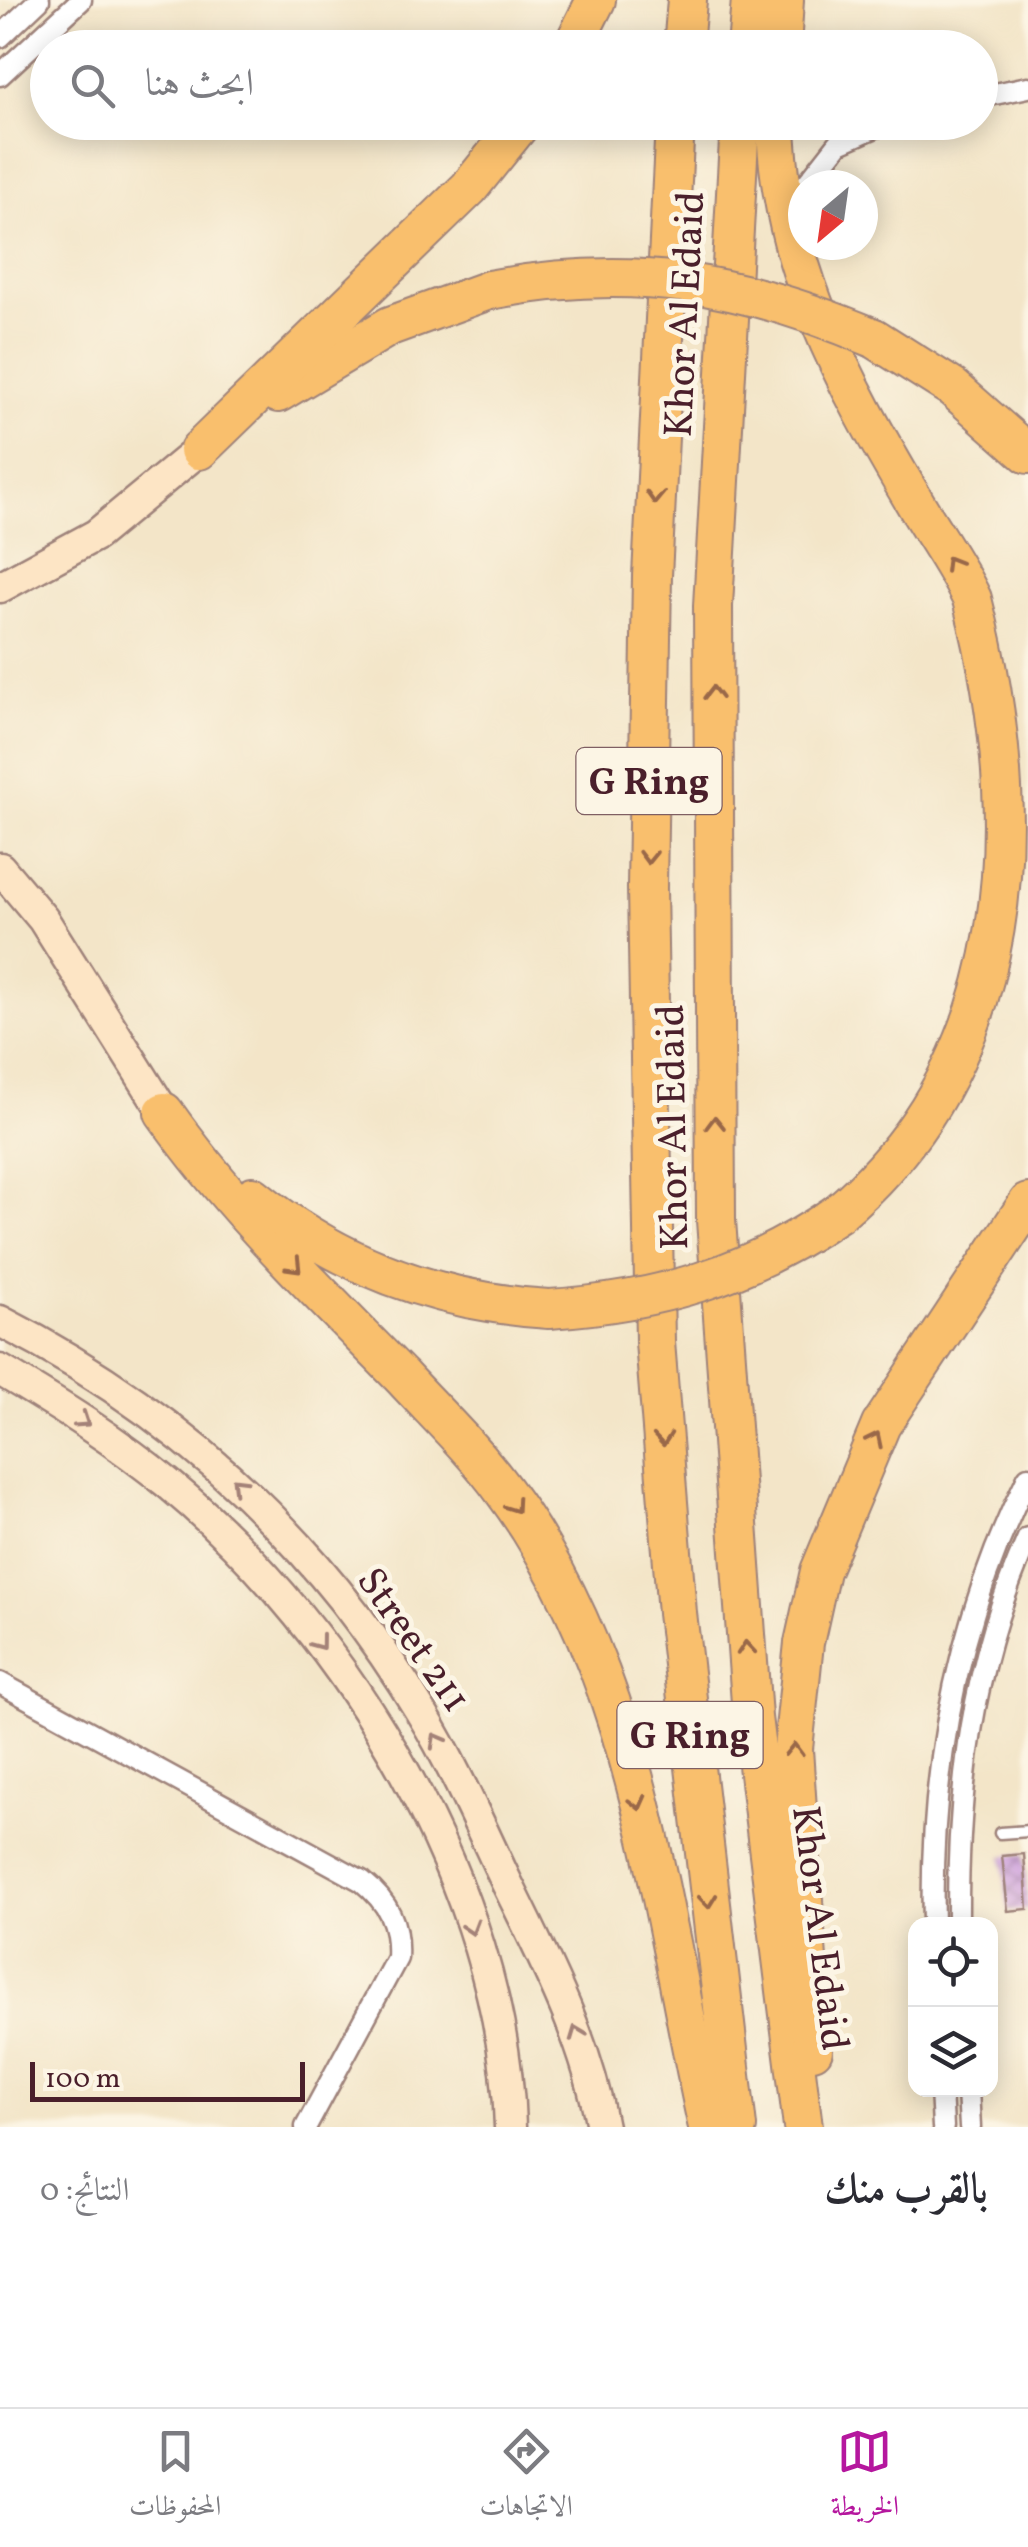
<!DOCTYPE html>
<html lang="ar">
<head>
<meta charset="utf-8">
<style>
	:root { --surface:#fff; --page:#f7f7f7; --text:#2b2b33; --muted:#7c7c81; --line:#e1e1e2; --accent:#b5179e }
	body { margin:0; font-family:Vollkorn,Amiri,serif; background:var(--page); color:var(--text); direction:rtl }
	.controls { position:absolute; right:30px; bottom:30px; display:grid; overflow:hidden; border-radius:20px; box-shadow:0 5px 25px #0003 }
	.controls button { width:90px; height:90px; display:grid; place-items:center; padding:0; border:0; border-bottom:2px solid var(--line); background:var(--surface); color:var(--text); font:50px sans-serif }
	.compass { position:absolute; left:788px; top:170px; width:90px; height:90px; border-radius:50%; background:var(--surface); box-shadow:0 5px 25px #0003; rotate:209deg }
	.scale { position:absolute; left:30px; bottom:25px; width:275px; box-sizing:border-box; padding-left:10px; border:5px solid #4a1f2b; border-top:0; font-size:28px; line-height:35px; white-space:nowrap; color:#4a1f2b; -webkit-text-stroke:8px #fcf5e5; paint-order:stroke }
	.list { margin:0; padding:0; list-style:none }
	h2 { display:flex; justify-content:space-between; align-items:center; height:130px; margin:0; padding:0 40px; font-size:42px }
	h2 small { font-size:32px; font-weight:400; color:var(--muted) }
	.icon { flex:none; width:55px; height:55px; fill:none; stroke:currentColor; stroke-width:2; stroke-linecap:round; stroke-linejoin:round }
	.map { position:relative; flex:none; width:1028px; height:2127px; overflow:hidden; direction:ltr }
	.search { position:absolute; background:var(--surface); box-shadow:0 5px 25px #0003; left:30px; right:30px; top:30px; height:110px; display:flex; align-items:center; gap:25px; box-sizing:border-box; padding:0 35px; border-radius:55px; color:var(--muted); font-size:38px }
	.sheet { height:280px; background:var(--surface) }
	nav { display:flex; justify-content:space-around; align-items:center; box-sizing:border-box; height:140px; border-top:2px solid var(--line); background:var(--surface); font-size:28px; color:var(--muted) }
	nav a { display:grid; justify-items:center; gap:5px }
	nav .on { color:var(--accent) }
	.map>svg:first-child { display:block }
	.building { fill:url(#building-cross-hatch) }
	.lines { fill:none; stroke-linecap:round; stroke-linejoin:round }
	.service-casing { stroke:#9e827a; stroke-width:15 }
	.minor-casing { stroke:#9e827a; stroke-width:25 }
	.secondary-casing { stroke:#9e827a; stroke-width:35 }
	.motorway-casing { stroke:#9e827a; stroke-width:42 }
	.service { stroke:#fff; stroke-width:10 }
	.minor { stroke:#fff; stroke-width:20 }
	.secondary { stroke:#fde5c5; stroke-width:30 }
	.motorway { stroke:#f9bf6d; stroke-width:38 }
	.motorway-bridge-casing { stroke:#9e827a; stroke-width:42; stroke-linecap:butt }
	.motorway-bridge { stroke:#f9bf6d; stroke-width:38 }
	.oneway { stroke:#996749 }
	.oneway2 { stroke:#a48278 }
	.labels { text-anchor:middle; stroke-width:10; stroke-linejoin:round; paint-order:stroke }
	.shield { fill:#fcf5e5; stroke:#7f5f63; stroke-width:2.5 }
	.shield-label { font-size:38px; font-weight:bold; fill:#4a1f2b }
	.street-label { font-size:40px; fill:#4a1f2b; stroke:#fcf5e5 }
</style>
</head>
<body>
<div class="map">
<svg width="1028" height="2127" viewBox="0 0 1028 2127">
	<defs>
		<pattern id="building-cross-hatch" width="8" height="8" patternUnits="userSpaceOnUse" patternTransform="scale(2.5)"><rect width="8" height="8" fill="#cb9bdd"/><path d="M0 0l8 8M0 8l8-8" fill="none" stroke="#a77eb3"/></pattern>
	</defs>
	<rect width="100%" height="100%" fill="#fcf5e5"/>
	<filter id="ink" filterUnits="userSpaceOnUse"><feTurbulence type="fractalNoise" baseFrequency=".01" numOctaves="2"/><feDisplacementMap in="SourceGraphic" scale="20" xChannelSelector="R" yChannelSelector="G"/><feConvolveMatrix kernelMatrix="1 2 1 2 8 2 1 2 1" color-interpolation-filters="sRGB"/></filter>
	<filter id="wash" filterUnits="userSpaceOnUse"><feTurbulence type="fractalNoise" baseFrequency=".0048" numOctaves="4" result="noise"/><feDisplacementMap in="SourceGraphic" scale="40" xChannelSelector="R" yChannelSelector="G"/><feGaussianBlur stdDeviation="2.25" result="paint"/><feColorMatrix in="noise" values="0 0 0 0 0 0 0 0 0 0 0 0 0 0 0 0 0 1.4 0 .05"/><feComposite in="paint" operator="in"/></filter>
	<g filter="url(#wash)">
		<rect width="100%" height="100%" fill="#f3e5c8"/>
		<g id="blocks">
			<polygon class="building" points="1024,1854 1028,1909 1008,1911 1002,1856"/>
		</g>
	</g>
	<g filter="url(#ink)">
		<use href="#blocks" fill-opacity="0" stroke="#9e827a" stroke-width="2.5"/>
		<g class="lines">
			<g class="service-casing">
				<polyline id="service" points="1000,1833 1028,1831"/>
			</g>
			<g class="minor-casing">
				<g id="minor">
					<polyline points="0,37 39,0"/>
					<polyline points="0,75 81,0"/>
					<polyline points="980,97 1028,87"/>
					<polyline points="837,122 861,130"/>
					<polyline points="806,185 839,143 887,122"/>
					<path d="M0,1683L362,1881C389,1903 399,1924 397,1958L306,2127"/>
					<path d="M933,1924C929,1768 958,1617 1028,1477"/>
					<path d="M958,1924C957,1790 972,1662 1028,1538"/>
					<polyline points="941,2090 943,2127"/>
					<polyline points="968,2090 970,2127"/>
				</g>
			</g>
			<g class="secondary-casing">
				<g id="secondary">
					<polyline points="0,587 96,535 199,450"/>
					<polyline points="0,868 43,919 164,1112"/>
					<path d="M0,1321C178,1412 318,1540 421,1712C454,1766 479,1824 506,1881C545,1961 586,2038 602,2127"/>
					<path d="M0,1370C59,1405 117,1441 170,1485C349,1633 504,1891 510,2127"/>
				</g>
			</g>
			<g class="motorway-casing">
				<g id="motorway">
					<polyline points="572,48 596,0"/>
					<polyline points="683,48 687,0"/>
					<polyline points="747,48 751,0"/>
					<polyline points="781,48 784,0"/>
					<polyline points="675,122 652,576 647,888 655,1342 677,1613 737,2127"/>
					<polyline points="740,122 713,606 716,1220 752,1717 803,2127"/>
					<path d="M776,122C779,264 844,383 914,501C933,534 956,565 972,599C1028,817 1021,1058 838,1213"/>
					<polyline points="874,338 953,388 1028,454"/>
					<polyline points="278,393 390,326 489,290"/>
					<polyline points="199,450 469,188 522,122"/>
					<path d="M164,1112C233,1210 319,1292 402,1377C436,1414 473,1449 503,1490C639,1672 660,1911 708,2127"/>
					<path d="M253,1196C339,1266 439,1302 549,1309"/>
					<polyline points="813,2050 793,1749 804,1643 820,1571 881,1425 1028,1203"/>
				</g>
			</g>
			<use href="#service" class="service"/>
			<use href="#minor" class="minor"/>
			<use href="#secondary" class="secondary"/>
			<use href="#motorway" class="motorway"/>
			<g class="motorway-bridge-casing">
				<g id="motorway-bridge">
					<path d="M489,290C633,263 740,282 874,338"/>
					<path d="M549,1309C657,1302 749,1275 838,1213"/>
				</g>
			</g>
			<use href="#motorway-bridge" class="motorway-bridge"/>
		</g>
		<defs><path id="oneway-chevron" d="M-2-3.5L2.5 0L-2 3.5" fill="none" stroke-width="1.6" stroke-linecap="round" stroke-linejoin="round" transform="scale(2.5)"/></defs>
		<g class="oneway">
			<use href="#oneway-chevron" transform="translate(655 497) rotate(92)"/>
			<use href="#oneway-chevron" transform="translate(951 563) rotate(-121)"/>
			<use href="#oneway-chevron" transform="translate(713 693) rotate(-90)"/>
			<use href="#oneway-chevron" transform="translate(648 857) rotate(91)"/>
			<use href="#oneway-chevron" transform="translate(715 1123) rotate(-91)"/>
			<use href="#oneway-chevron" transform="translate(295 1266) rotate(46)"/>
			<use href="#oneway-chevron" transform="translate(663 1439) rotate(85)"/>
			<use href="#oneway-chevron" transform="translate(875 1439) rotate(-64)"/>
			<use href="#oneway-chevron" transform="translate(514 1506) rotate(55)"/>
			<use href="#oneway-chevron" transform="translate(746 1648) rotate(-95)"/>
			<use href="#oneway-chevron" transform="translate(794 1750) rotate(-89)"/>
			<use href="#oneway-chevron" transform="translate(638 1803) rotate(76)"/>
			<use href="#oneway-chevron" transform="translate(708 1901) rotate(84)"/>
		</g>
		<g class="oneway2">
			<use href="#oneway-chevron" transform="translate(83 1421) rotate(34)"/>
			<use href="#oneway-chevron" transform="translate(238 1484) rotate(-135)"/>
			<use href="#oneway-chevron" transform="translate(319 1643) rotate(53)"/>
			<use href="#oneway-chevron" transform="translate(437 1740) rotate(-119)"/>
			<use href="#oneway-chevron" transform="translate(471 1928) rotate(73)"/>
			<use href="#oneway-chevron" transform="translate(577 2033) rotate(-111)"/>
		</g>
	</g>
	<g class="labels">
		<g class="shield">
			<rect x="576.5" y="748" width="145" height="66" rx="8"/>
			<rect x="617.5" y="1702" width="145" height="66" rx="8"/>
		</g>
		<g class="shield-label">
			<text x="649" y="794">G Ring</text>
			<text x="690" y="1748">G Ring</text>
		</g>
		<g class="street-label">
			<text transform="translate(683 314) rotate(-87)" y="14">Khor Al Edaid</text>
			<text transform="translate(671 1127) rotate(-91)" y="14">Khor Al Edaid</text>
			<text transform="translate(415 1639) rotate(55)" y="14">Street 211</text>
			<text transform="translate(822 1928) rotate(83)" y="14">Khor Al Edaid</text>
		</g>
	</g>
</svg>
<div class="controls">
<button><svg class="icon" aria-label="locate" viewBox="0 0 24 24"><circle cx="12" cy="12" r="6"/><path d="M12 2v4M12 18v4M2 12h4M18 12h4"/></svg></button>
<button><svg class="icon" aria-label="layers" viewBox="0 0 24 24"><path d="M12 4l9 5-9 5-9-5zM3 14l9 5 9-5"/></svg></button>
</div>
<svg class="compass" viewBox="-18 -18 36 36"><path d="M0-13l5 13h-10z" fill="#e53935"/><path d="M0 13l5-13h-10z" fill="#7c7c81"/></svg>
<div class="scale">100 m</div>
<div class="search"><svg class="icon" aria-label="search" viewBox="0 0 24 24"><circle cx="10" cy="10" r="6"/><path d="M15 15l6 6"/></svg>ابحث هنا</div>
</div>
<section class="sheet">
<h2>بالقرب منك<small>النتائج: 0</small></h2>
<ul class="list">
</ul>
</section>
<nav>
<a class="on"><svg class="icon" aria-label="map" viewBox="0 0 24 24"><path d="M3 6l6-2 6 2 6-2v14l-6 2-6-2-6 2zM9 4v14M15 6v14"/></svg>الخريطة</a>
<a><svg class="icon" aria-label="directions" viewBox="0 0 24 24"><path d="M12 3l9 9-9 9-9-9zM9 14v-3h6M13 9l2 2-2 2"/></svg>الاتجاهات</a>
<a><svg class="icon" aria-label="saved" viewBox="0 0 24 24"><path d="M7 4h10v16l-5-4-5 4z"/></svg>المحفوظات</a>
</nav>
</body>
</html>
